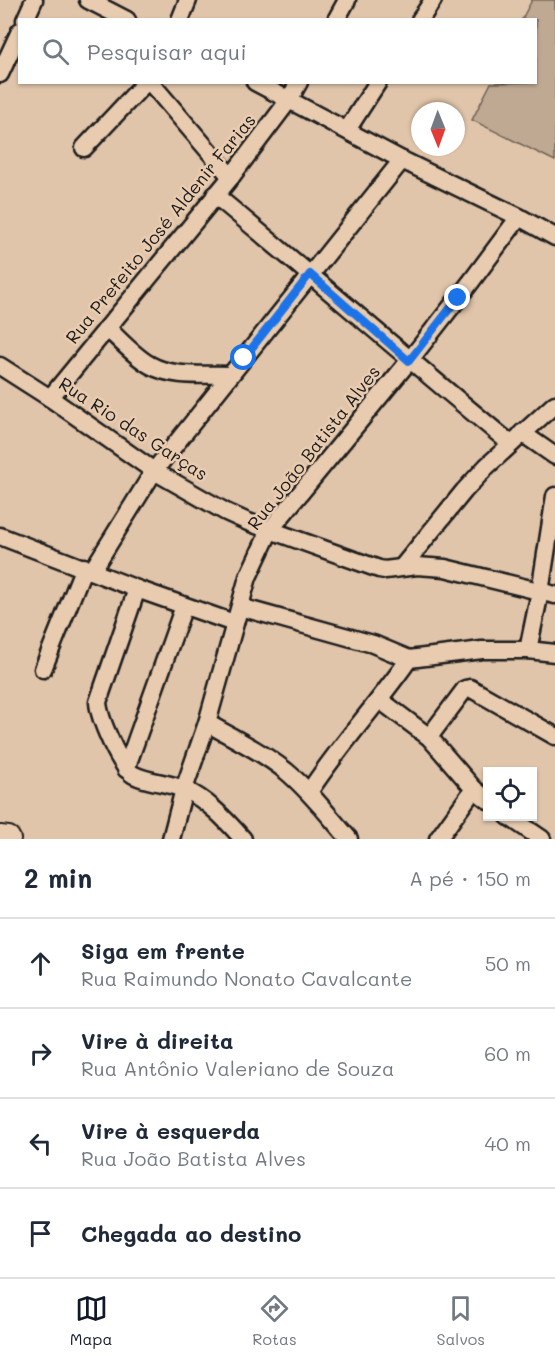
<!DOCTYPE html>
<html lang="pt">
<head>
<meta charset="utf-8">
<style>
	:root { --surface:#fff; --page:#f2f2f3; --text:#1f2937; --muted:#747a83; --line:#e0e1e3; --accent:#111827 }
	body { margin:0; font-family:Mali,sans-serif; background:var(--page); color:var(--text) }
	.controls { position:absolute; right:18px; bottom:18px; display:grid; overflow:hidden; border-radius:0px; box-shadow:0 2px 4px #0004 }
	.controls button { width:54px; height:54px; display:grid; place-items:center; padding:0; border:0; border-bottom:2px solid var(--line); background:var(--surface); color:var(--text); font:30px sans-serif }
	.compass { position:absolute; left:411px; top:102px; width:54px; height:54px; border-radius:50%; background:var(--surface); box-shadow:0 2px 4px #0004; rotate:179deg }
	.stop { position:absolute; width:18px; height:18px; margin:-14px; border:4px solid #1a73e8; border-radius:50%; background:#fff }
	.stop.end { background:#1a73e8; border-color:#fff; box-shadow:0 2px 6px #0008 }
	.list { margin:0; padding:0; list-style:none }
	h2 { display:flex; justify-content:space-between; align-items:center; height:78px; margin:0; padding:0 24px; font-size:26px }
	h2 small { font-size:20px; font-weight:400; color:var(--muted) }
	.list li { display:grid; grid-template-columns:39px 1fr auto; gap:18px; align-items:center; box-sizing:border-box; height:90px; padding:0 24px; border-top:2px solid var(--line) }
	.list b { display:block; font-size:22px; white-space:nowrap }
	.list p { margin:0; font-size:20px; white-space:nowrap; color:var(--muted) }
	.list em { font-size:20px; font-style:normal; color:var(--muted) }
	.icon { flex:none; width:33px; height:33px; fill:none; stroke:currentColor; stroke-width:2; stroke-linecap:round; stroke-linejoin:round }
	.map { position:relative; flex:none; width:555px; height:839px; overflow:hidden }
	.search { position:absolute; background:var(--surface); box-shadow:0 2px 4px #0004; left:18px; right:18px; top:18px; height:66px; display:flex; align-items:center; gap:15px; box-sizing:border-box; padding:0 21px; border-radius:0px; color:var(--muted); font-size:22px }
	.sheet { height:438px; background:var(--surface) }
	nav { display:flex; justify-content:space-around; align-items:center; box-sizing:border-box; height:84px; border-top:2px solid var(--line); background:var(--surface); font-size:16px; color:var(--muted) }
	nav a { display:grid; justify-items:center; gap:3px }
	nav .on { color:var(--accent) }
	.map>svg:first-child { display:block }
	.green { fill:#c0a993; stroke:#6e6258; stroke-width:1.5 }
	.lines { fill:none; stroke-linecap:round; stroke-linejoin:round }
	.street-casing { stroke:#1c1c1c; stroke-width:21 }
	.secondary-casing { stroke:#1c1c1c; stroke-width:28 }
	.street { stroke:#e9ccb0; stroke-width:16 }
	.secondary { stroke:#e9ccb0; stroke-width:24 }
	.route { stroke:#1a73e8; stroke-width:8 }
	.labels { text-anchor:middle; stroke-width:5; stroke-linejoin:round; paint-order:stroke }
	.street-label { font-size:18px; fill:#1c1c1c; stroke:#e9ccb0 }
</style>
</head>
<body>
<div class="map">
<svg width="555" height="839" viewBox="0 0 555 839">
	<rect width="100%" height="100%" fill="#e1c5aa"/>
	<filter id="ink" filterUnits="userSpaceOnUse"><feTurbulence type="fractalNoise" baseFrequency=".0167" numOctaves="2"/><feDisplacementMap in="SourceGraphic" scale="12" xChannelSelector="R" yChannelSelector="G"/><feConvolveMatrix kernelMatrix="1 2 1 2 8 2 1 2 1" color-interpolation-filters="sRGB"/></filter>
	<g filter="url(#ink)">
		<polygon class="green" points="532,0 555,0 555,161 472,120 491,83 536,82 536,20 522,19"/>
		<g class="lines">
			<g class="street-casing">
				<g id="street">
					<polyline points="88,0 127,20"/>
					<polyline points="25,20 34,0"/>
					<polyline points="180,20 188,0"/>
					<polyline points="336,20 347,0"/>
					<polyline points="420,20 433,0"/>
					<polyline points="0,74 20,31"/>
					<polyline points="150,82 231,177"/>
					<polyline points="255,82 402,160 519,217 555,237"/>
					<polyline points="347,130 378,82"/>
					<polyline points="84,148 146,82"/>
					<path d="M215,195C314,277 411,362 511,444"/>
					<path d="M107,328C120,340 134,356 150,365C173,378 205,374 230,375"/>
					<polyline points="0,366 50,398 154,471 226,512 248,522 379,569 385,570 417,566 445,568 555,595"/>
					<polyline points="50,398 231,177 289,100 299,82"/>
					<polyline points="522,433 555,456"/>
					<polyline points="0,536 137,589 234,623"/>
					<polyline points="403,566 464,491 487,466 555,404"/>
					<polyline points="92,571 154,471 402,160"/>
					<path d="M137,589L98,702C99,718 120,768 134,775C150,783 168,782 183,789C207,799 226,820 243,839"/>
					<polyline points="240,607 373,644 409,659 482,650 528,650 555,653"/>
					<polyline points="528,650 540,592 555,496"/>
					<polyline points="43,669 84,567"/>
					<polyline points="380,700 429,737 474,789 488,800"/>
					<path d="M207,723C234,738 262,752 286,771C310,791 329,816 349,839"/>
					<polyline points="429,737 465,689 470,688 555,736"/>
					<polyline points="126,769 184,606"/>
					<path d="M309,792C339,746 377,705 409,659"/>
					<polyline points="508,816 542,839"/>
					<polyline points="171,839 184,789 207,723 248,577 270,530 409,361 470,283 519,217"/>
					<polyline points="438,839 474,789"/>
				</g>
			</g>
			<g class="secondary-casing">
				<polyline id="secondary" points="0,838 8,839"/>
			</g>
			<use href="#street" class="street"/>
			<use href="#secondary" class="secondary"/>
		</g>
	</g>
	<g class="lines" filter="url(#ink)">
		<polyline class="route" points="244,358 310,274 409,361 458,298"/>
	</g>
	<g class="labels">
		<g class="street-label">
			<text transform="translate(161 229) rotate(-51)" y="6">Rua Prefeito José Aldenir Farias</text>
			<text transform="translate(133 429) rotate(33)" y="6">Rua Rio das Garças</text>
			<text transform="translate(314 448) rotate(-52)" y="6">Rua João Batista Alves</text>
		</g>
	</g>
</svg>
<div class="controls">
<button><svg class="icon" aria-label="locate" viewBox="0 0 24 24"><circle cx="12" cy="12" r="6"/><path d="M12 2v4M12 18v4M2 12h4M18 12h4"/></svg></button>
</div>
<svg class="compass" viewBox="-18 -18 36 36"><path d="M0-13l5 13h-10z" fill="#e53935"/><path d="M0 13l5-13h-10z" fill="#747a83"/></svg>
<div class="stop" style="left:244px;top:358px"></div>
<div class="stop end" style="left:458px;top:298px"></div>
<div class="search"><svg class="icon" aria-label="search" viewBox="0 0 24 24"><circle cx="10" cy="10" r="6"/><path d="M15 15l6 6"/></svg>Pesquisar aqui</div>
</div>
<section class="sheet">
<h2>2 min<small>A pé · 150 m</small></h2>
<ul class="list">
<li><svg class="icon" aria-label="ahead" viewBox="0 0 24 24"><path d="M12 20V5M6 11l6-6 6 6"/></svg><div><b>Siga em frente</b><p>Rua Raimundo Nonato Cavalcante</p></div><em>50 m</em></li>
<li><svg class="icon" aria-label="right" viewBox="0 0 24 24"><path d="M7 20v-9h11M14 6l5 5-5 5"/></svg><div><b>Vire à direita</b><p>Rua Antônio Valeriano de Souza</p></div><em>60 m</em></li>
<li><svg class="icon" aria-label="left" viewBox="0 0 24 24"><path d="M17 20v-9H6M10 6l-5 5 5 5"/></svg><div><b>Vire à esquerda</b><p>Rua João Batista Alves</p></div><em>40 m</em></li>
<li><svg class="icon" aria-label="arrive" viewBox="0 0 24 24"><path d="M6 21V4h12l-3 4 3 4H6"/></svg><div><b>Chegada ao destino</b></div></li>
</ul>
</section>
<nav>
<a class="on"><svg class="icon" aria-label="map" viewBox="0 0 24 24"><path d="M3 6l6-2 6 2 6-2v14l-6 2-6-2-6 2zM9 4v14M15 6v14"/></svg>Mapa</a>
<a><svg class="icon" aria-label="directions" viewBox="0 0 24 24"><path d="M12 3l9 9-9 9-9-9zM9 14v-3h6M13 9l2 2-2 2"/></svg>Rotas</a>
<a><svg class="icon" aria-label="saved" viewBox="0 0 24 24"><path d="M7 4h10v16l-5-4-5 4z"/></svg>Salvos</a>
</nav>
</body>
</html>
